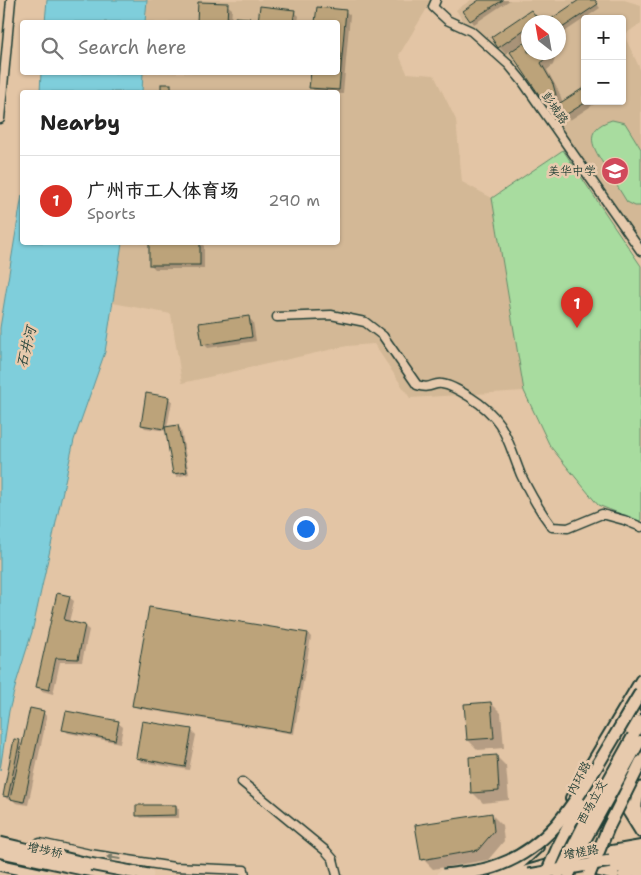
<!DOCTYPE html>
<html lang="en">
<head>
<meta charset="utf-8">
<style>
	:root { --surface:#fff; --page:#f6f6f6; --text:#222; --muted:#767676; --line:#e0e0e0; --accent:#d93025 }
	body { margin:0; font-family:"Shantell Sans","LXGW WenKai TC",sans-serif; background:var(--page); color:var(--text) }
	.controls { position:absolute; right:15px; top:15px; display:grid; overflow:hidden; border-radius:5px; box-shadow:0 1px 4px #0004 }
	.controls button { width:45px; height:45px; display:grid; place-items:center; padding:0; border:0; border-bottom:1px solid var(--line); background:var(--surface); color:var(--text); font:25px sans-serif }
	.compass { position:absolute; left:521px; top:15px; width:45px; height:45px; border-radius:50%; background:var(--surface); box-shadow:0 1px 4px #0004; rotate:329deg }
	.you { position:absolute; left:305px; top:528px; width:18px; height:18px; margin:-12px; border:4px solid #fff; border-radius:50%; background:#1a73e8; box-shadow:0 0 0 8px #1a73e833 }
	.badge { display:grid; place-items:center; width:32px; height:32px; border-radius:50%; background:var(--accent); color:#fff; font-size:16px; font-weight:700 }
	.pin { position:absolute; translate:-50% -41px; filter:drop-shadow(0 1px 2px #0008) }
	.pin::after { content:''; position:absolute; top:26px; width:18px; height:15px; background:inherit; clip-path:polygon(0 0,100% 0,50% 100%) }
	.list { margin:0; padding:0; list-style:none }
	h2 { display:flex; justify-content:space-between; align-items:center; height:65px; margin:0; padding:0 20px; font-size:21px }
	h2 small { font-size:16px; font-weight:400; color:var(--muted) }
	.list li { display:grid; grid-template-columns:32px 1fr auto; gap:15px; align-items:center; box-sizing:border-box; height:90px; padding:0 20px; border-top:1px solid var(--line) }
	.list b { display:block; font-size:19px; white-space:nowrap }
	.list p { margin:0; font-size:16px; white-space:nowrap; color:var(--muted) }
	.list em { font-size:16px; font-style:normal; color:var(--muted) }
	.icon { flex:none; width:28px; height:28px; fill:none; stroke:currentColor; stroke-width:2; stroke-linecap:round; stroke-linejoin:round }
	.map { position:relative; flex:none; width:641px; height:875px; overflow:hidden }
	.search { position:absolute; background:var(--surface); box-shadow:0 1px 4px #0004; left:20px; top:20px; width:320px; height:55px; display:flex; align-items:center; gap:12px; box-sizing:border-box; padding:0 18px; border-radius:5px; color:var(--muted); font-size:19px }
	.panel { position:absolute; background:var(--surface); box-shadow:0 1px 4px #0004; left:20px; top:90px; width:320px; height:155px; border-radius:5px }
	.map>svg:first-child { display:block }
	.built { fill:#d3b896; fill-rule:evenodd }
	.green { fill:#a8dc9f; stroke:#648c6a }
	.water { fill:#7fcedb; stroke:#599498 }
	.shadow { fill:#0003 }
	.building { fill:#bca37a; stroke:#1f3d34 }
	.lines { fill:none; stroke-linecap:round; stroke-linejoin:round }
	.minor-casing { stroke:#1f3d34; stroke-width:11 }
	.major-casing { stroke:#1f3d34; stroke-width:14 }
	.highway-casing { stroke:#1f3d34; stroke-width:15 }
	.minor { stroke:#e7caad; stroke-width:8 }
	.major { stroke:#e7caad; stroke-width:10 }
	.highway { stroke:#e7caad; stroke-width:11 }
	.major-bridge-casing { stroke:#1f3d34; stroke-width:14; stroke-linecap:butt }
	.highway-bridge-casing { stroke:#1f3d34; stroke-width:15; stroke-linecap:butt }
	.major-bridge { stroke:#e7caad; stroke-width:10 }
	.highway-bridge { stroke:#e7caad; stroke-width:11 }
	.oneway { fill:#797c6a }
	.labels { text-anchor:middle; stroke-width:5; stroke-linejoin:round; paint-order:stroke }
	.street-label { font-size:12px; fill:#1f3d34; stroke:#e7caad }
	.poi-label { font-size:12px; fill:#1f3d34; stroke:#e7caad; text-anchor:end }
	.water-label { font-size:14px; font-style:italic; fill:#24443c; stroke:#e7caad }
</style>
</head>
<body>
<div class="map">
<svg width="641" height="875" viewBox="0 0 641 875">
	<rect width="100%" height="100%" fill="#e3c5a5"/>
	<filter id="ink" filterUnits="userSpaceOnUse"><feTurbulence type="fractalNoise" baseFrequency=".02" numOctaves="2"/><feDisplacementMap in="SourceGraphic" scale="10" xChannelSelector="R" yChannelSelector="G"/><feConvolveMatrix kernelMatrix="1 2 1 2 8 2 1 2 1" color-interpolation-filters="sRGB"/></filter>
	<g filter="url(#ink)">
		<g class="built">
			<polygon points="147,0 432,0 399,55 407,73 434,75 456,120 462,182 492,198 524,391 410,398 374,344 347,346 182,383 171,314 113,303 122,243 338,242 338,92 142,92 143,73 338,72 338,22 145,22"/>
			<path d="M471,0H624L641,5V23L624,35L641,71V237L637,240L543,105L508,57L487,38L465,24L456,10ZM585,19H622V101H585ZM528,22H558V52H528Z"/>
		</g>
		<g class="green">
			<path d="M612,120L625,123L641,149V206H635L627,202C620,191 613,179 606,168C593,148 581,130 612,120Z"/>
			<polygon points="563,150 641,266 641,522 598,505 550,446 524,391 492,198"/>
		</g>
		<g class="water">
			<polygon points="47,0 147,0 145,22 45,22"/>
			<polygon points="41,73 143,73 142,92 40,92"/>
			<polygon points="22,195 22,242 122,243 105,352 74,440 32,632 17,680 9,711 0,770 0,328"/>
		</g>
		<g class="shadow">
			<polygon points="482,0 510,0 474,24 465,11"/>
			<polygon points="581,0 594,0 600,8 563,33 558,28 558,22 555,22 553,19"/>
			<polygon points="199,3 227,5 232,9 231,22 198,22"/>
			<polygon points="261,8 294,11 299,16 298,22 259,22"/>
			<polygon points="318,9 345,11 350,15 343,94 315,92 311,87 338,72 338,22 317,22"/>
			<polygon points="531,11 541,22 528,22 528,38 521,43 528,48 528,52 557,52 553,65 547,70 559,92 563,103 599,101 570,120 558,104 552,108 545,101 511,50 506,54 499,47"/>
			<polygon points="622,50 627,56 622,60"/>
			<polygon points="162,85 171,86 174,89 174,92 162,92"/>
			<polygon points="151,242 200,242 204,246 204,269 155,269 151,265"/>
			<polygon points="248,317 253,322 256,341 208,348 204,344"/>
			<polygon points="168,398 172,401 167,428 178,426 181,429 189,474 177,477 174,474 167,431 145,428 142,425"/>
			<polygon points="69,597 74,601 69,622 84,626 89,630 82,662 60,662 53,694 42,691 37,687"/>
			<polygon points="308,634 311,637 294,734 137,708 134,705"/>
			<polygon points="491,703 501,713 504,748 478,750 468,740"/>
			<polygon points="43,712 47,717 28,805 16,803 11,798 11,800 7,799 4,796 19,741 23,745"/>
			<polygon points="118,723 123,727 120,743 68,733 64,729"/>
			<polygon points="191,730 196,735 189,770 142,762 137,758"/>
			<polygon points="496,756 506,766 509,800 483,803 473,793"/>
			<polygon points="176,806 179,809 179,818 141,818 138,815"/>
			<polygon points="492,815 502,825 504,841 488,860 433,869 423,859"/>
		</g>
		<g class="building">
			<polygon points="479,0 503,0 470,21 463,11"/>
			<polygon points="579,0 595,0 598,4 559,30 558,22 553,22 551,19"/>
			<polygon points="198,2 228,3 227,22 197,22"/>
			<polygon points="260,6 295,10 293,22 258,22"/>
			<polygon points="317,7 346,10 339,90 309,88 311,72 338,72 338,22 315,22"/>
			<polygon points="531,10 539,20 535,22 528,22 528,27 498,48 491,37"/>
			<polygon points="235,17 250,18 249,22 234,22"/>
			<polygon points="523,43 528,47 528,52 550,52 541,63 553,84 556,95 544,102 510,52"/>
			<rect x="161" y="84" width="10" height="8"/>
			<polygon points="585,87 585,101 588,101 564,116 557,105"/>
			<rect x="149" y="242" width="51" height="23"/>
			<polygon points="249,316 252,337 202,345 199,323"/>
			<polygon points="146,393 169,397 164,429 141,425"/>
			<polygon points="178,425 187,472 173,474 165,427"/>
			<polygon points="57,593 70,596 64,620 85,625 78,659 56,658 49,690 36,687"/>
			<polygon points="149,607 308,633 291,732 132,706"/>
			<polygon points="491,702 494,738 467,740 464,704"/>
			<polygon points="30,708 44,711 24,802 10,799"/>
			<polygon points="66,711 119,721 115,740 62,730"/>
			<polygon points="142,721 192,729 185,767 136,758"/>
			<polygon points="14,739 20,740 8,797 3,796"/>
			<polygon points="497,755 499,791 471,793 469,757"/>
			<polygon points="136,805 176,805 176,815 136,816"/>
			<polygon points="492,813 494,831 478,850 421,860 415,825"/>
		</g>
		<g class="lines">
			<g class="minor-casing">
				<g id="minor">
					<polyline points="436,0 433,7 447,20 471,31 509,65 523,82 641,251"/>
					<polyline points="0,119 11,0"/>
					<path d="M277,317L331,315L365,322L383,336L417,385C431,390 433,382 442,384C451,385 462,392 470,397C506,420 506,438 521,475C530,494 540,511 552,527L568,528L602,514L624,520L641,527"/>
					<polyline points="242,782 326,851 333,859 337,875"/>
					<path d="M18,875C21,862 26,847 40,843L90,854L174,867L244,870L245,875"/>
				</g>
			</g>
			<g class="major-casing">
				<g id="major">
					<polyline points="633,736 641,721"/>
					<polyline points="571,798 641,680"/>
					<polyline points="625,799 628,811 641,832"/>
					<path d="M575,853C569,844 569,839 573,828L635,713"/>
					<polyline points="586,863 596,870 614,875"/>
					<polyline points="85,870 112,875"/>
					<polyline points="601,871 641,862"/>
					<polyline points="496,875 513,868"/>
					<polyline points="507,875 538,847"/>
					<polyline points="513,875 572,858 641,846"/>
					<polyline points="640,875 641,875"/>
				</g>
			</g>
			<g class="highway-casing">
				<g id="highway">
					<path d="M641,788C635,800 634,814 641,826"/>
					<polyline points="610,861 641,856"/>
					<polyline points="624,875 641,868"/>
				</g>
			</g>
			<use href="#minor" class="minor"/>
			<use href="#major" class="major"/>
			<use href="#highway" class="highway"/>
			<g class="major-bridge-casing">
				<g id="major-bridge">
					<polyline points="0,852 85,870"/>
					<polyline points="0,865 46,875"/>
					<polyline points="559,874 584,824 633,736"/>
					<polyline points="569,875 584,842 640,741"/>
				</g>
			</g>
			<g class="highway-bridge-casing">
				<g id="highway-bridge">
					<polyline points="0,843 84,863 148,875"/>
					<path d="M443,875C462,873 481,872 499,865C550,846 573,805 600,761C614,738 627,715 641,692"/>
					<polyline points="529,875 610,861"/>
					<polyline points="546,875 559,845 580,804"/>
					<polyline points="589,875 608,828 641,762"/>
				</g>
			</g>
			<use href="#major-bridge" class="major-bridge"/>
			<use href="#highway-bridge" class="highway-bridge"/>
		</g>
		<defs><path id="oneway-solid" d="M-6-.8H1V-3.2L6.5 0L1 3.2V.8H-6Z" transform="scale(1.25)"/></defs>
		<use class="oneway" href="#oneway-solid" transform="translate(114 858) rotate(-171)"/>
	</g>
	<defs>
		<g id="school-disc" transform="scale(1.4375)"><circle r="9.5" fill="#d1495b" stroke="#e7caad"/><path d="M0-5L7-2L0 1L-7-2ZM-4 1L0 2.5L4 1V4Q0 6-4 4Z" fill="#fff"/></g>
	</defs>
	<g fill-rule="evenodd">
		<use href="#school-disc" x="615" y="171"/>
	</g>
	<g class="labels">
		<g class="street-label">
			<text transform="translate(555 108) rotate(55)" y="4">彭城路</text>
			<text transform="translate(579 778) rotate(-62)" y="4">内环路</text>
			<text transform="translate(592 802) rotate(-61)" y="4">西场立交</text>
			<text transform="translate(45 850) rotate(12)" y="4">增埗桥</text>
			<text transform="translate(581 852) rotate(-10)" y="4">增槎路</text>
		</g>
		<g class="poi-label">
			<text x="596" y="175">美华中学</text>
		</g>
		<g class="water-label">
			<text transform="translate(26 347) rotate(-76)" y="5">石井河</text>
		</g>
	</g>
</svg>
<div class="controls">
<button>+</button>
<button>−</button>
</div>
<svg class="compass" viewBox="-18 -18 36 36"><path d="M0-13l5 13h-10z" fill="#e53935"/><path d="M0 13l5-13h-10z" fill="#767676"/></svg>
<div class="you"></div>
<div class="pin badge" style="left:577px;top:328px">1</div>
<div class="search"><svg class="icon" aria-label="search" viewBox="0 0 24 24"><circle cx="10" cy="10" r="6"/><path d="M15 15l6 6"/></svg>Search here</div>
<section class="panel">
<h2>Nearby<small></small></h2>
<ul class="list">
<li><span class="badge">1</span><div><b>广州市工人体育场</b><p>Sports</p></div><em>290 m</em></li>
</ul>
</section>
</div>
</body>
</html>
